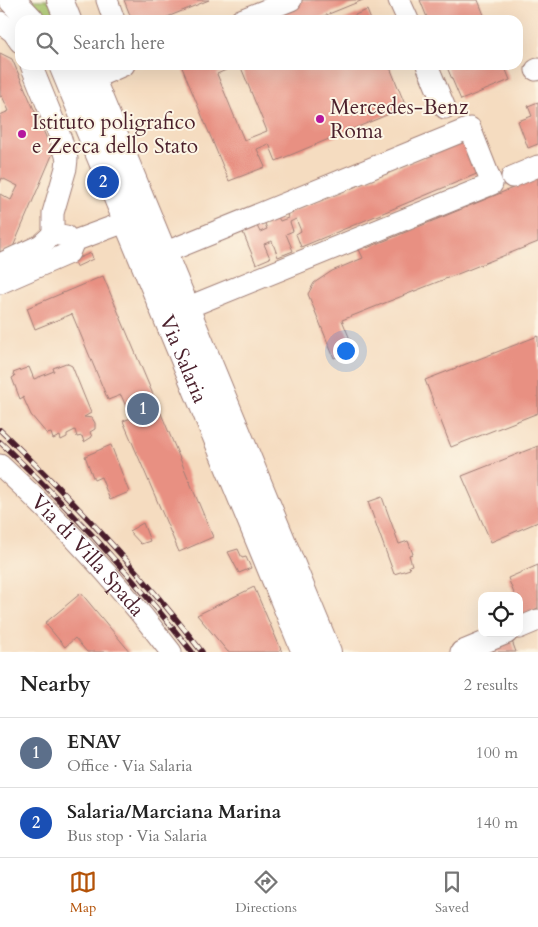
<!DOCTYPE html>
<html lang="en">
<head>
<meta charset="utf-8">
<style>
	:root { --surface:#fff; --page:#f2f2f2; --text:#222; --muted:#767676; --line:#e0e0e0; --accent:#b45309 }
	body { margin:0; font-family:Cardo,serif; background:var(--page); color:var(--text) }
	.controls { position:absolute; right:15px; bottom:15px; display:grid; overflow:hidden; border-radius:10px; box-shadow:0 5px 20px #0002 }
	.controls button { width:45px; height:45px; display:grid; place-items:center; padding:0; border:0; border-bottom:1px solid var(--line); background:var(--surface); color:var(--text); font:25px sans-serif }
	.you { position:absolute; left:345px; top:350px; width:18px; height:18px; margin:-12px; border:4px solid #fff; border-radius:50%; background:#1a73e8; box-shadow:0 0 0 8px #1a73e833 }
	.badge { display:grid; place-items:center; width:32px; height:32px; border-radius:50%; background:var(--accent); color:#fff; font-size:16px; font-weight:700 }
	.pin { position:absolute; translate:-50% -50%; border:2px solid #fff; box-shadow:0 1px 5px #0006 }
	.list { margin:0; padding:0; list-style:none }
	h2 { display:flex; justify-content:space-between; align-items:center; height:65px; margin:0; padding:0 20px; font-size:21px }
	h2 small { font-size:16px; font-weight:400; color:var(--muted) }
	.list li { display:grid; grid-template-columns:32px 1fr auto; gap:15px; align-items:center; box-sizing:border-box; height:70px; padding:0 20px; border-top:1px solid var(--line) }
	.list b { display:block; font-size:19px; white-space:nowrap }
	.list p { margin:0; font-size:16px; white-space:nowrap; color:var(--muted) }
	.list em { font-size:16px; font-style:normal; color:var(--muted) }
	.icon { flex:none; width:28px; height:28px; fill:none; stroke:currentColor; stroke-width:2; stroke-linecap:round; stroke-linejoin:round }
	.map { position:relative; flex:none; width:538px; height:652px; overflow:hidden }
	.search { position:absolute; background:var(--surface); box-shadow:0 5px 20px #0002; left:15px; right:15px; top:15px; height:55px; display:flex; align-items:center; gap:12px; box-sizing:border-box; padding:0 18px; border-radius:15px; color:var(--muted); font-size:19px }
	.sheet { height:205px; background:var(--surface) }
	nav { display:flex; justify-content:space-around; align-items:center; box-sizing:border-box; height:70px; border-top:1px solid var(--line); background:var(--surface); font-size:14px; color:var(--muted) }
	nav a { display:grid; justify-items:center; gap:2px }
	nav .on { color:var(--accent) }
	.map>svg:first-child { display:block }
	.green { fill:#a8c66d; stroke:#79724c }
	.building { fill:#e89082 }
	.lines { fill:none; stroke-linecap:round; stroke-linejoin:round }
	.minor-casing { stroke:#a07e76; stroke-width:23 }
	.major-casing { stroke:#a07e76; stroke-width:28 }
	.minor { stroke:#fff; stroke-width:21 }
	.major { stroke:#fff; stroke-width:26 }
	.rail-casing { stroke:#4a1f2b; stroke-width:5.5 }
	.rail { stroke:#fcf5e5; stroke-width:4; stroke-dasharray:11; stroke-linecap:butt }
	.poi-dot { fill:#b5179e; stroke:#fcf5e5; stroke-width:2 }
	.labels { text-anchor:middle; stroke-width:4; stroke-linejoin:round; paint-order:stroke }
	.poi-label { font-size:21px; fill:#4a1f2b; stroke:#fcf5e5; text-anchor:start }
	.street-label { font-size:21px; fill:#4a1f2b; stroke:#fcf5e5 }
</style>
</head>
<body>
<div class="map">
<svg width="538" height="652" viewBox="0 0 538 652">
	<rect width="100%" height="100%" fill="#fcf5e5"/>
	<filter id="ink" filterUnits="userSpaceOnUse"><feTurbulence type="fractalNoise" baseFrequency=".02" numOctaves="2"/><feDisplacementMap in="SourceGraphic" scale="10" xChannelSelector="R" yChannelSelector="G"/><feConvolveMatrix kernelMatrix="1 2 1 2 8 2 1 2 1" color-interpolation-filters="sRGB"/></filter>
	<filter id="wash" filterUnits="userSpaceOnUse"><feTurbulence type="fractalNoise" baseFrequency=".0096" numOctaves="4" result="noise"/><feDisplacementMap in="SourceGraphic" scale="20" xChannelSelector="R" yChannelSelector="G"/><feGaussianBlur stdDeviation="1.12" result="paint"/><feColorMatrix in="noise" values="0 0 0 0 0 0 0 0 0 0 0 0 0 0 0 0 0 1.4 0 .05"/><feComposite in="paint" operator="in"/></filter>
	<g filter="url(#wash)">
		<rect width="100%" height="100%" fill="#f5dcc0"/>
		<polygon class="green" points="26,0 54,0 62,20 44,20"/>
		<g id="blocks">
			<g class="building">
				<polygon points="124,0 209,0 160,20 132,20"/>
				<polygon points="295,0 363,0 314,20 246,20"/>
				<polygon points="420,0 478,0 486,20 428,20"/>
				<polygon points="367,10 371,20 343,20"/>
				<polygon points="0,53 12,59 53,153 13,247 0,252 0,194 11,200 18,186 2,178 0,183 0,115 9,111 2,96 0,97"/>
				<polygon points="181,65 224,65 226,70 217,74 244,140 267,131 240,65 389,65 406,107 276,161 269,144 257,149 265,167 229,181"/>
				<polygon points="446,65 504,65 510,80 461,100"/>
				<polygon points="538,102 538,144 528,148 518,121 532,116 528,106"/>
				<polygon points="466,140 479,173 301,247 296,234 301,231 296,219 290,222 293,231 286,234 293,251 278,257 272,241 264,244 270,258 256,264 242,230 256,224 260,232 267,229 264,221 277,215 280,221 288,218 287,214"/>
				<polygon points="538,174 538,242 342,320 354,349 334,358 308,294 314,283 332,271 363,258 357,245 365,241 367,248 520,185 519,182"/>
				<polygon points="91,253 93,259 76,267 74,260"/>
				<polygon points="103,276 213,537 179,552 123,421 131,418 121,395 108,400 72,314 35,329 27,308"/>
				<polygon points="538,336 538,413 451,447 425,380"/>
				<polygon points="66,363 72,366 91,413 84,417 92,418 95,423 95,429 90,432 92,437 84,442 82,436 77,437 75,430 67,434 67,437 61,440 60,436 53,439 51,433 47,434 31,415 23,397 20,399 12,378 15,376 13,373 29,367 34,379 54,371 53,368"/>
				<polygon points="111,445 129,492 110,500 101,477 94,480 85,456"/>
				<polygon points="538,446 538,522 491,542 462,476"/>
				<polygon points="382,497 399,544 408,541 413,554 409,555 412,565 409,566 410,569 394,574 368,502"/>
				<polygon points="143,523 150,541 141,544 129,531"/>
				<polygon points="238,549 242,558 246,557 251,568 239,573 228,552"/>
				<polygon points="538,565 538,608 523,615 519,605 519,596 515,596 508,578"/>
				<polygon points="254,587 282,652 228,652 197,615"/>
				<polygon points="81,593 130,652 87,652 75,638 65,647 45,623"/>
				<polygon points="512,641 516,652 485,652"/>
			</g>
		</g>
	</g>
	<g filter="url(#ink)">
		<use href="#blocks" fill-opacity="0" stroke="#a07e76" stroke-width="1"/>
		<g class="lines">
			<g class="minor-casing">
				<g id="minor">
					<polyline points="107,0 114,20"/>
					<polyline points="399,0 408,20"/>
					<polyline points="241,20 291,0"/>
					<polyline points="0,22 13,32 20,42"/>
					<polyline points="31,65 61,139 67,159 66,168 53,213 53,234"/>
					<polyline points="427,65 445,108"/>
					<polyline points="536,70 538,69"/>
					<polyline points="92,79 124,65"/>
					<polyline points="512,177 538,166"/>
					<polyline points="164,253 470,128 492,184 186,308"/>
					<polyline points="0,264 41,245 53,234 66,236"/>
					<polyline points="0,283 69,253 74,241 128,221"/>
					<path id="s1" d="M0,465C62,522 120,585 171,652"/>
					<polyline points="519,628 538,620"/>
					<polyline points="461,652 507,633"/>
				</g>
			</g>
			<g class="major-casing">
				<g id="major">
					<polyline points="12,0 31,20"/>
					<polyline points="60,0 68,20"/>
					<path id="s2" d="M62,65L305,652"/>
					<polyline points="86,65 328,652"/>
				</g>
			</g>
			<use href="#minor" class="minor"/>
			<use href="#major" class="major"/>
			<g class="rail-casing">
				<g id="rail">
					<path d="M0,430C73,500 141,572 202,652"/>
					<path d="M0,442C69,507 133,577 192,652"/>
				</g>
			</g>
			<use href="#rail" class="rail"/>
		</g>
	</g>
	<g class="poi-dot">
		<circle cx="320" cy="119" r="5"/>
		<circle cx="22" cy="134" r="5"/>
	</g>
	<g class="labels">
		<g class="poi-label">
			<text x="330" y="114">Mercedes-Benz<tspan x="330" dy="24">Roma</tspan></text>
			<text x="32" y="129">Istituto poligrafico<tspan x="32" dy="24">e Zecca dello Stato</tspan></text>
		</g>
		<g class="street-label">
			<text dy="7" stroke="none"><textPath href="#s2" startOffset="318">Via Salaria</textPath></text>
			<text dy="7" stroke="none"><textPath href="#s1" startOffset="126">Via di Villa Spada</textPath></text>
		</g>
	</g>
</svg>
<div class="controls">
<button><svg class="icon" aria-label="locate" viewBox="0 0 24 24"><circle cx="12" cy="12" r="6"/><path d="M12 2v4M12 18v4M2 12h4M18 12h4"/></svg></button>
</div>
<div class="you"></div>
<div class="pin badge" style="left:143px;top:409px;background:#5c6f8a">1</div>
<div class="pin badge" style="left:103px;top:182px;background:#1a4fb4">2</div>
<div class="search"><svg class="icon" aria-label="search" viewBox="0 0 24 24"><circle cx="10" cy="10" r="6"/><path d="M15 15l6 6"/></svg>Search here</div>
</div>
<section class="sheet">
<h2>Nearby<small>2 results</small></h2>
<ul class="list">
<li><span class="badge" style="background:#5c6f8a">1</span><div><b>ENAV</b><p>Office · Via Salaria</p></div><em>100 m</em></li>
<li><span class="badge" style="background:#1a4fb4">2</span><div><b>Salaria/Marciana Marina</b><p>Bus stop · Via Salaria</p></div><em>140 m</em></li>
</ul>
</section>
<nav>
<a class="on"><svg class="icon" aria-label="map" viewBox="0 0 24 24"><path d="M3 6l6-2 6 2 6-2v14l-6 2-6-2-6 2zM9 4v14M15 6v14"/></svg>Map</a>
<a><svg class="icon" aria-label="directions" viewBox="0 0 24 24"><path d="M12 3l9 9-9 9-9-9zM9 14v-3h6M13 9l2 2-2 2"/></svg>Directions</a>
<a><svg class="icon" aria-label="saved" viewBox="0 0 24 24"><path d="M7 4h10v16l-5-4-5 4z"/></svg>Saved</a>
</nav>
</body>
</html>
